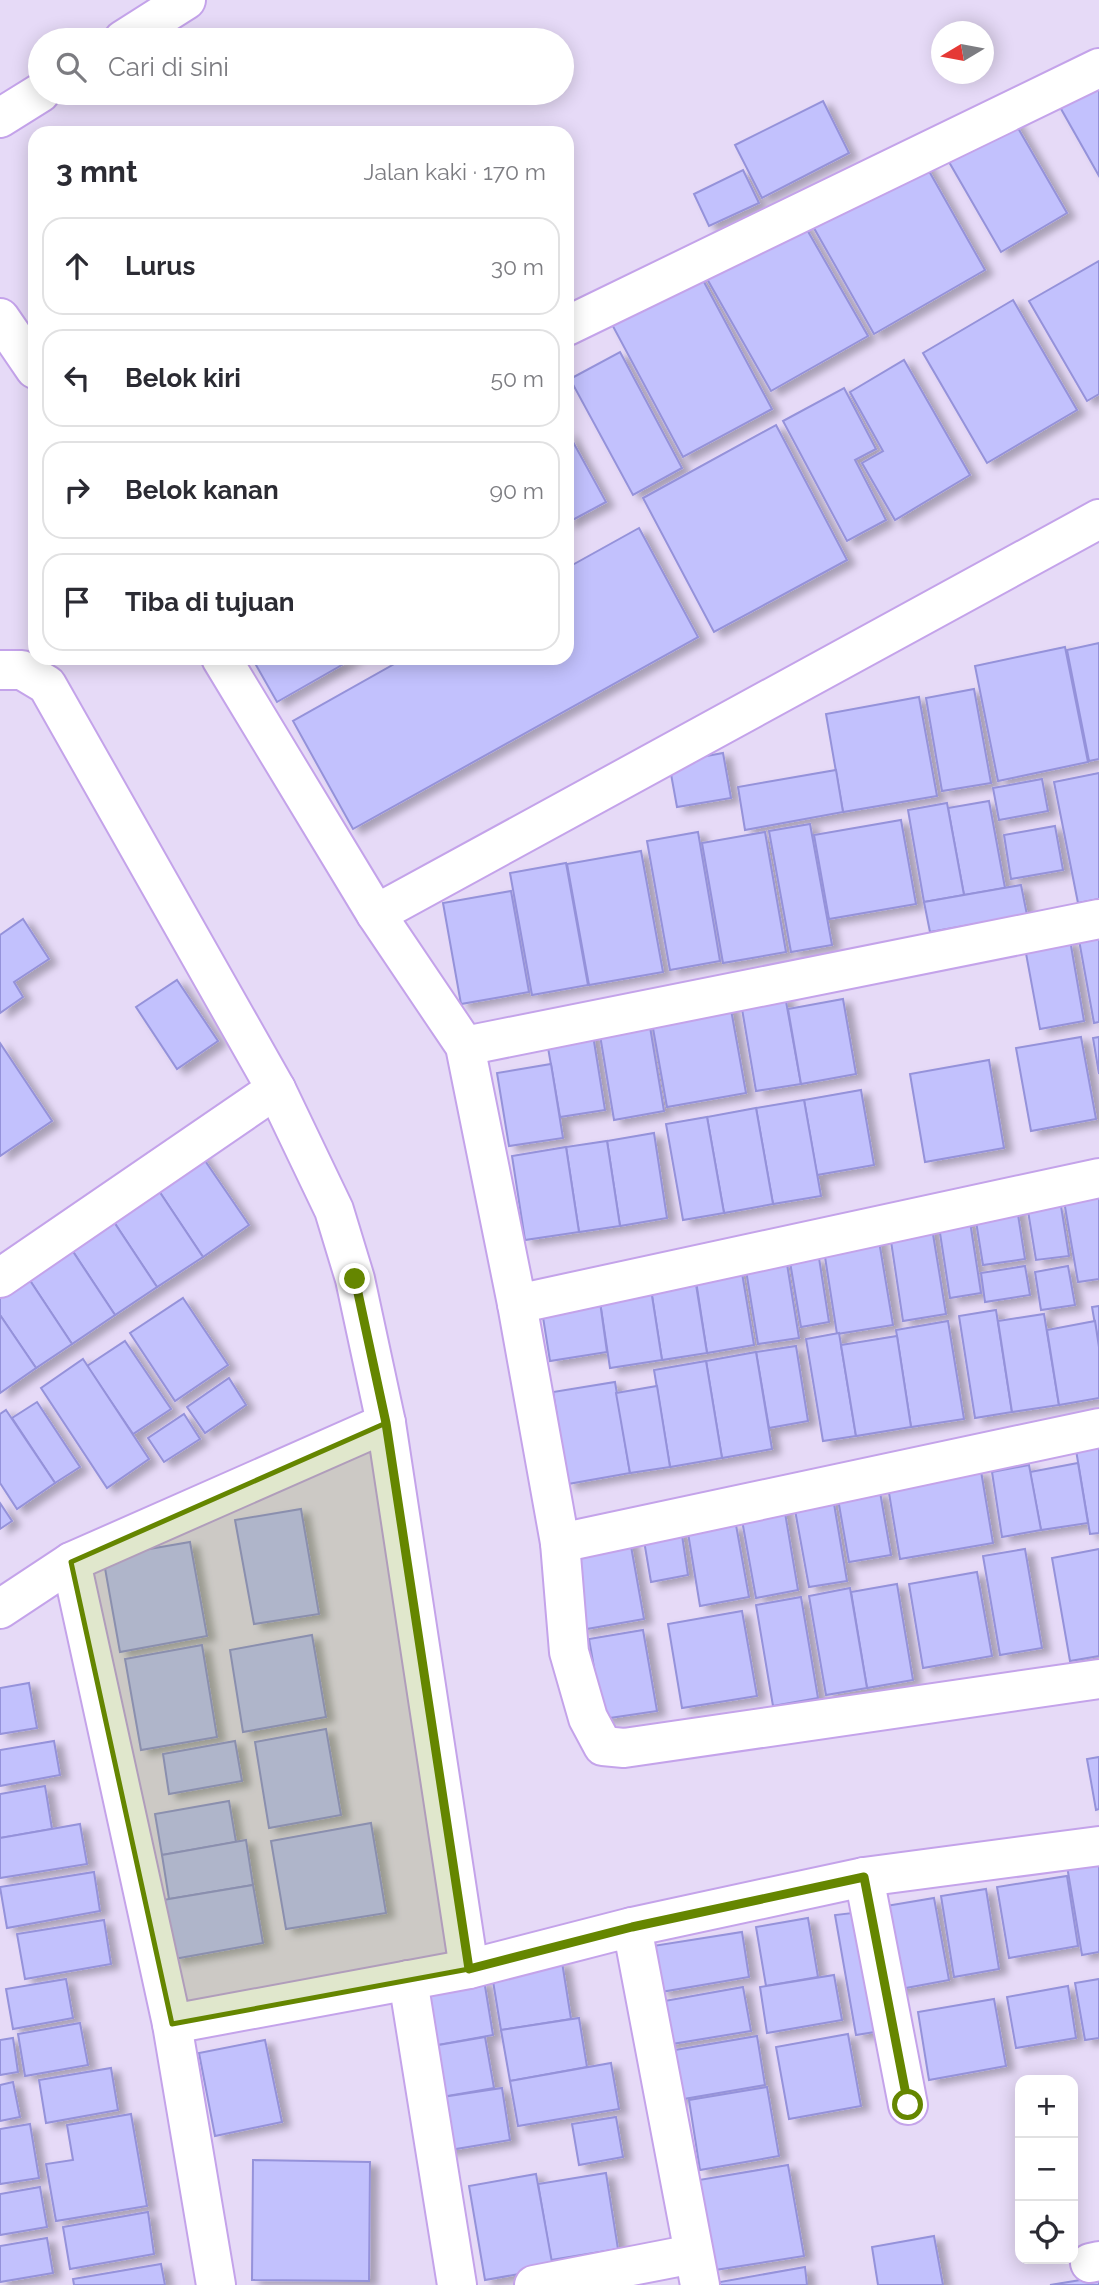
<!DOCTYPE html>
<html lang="id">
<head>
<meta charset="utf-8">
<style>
	:root { --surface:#fff; --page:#f7f7f7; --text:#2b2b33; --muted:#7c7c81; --line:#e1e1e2 }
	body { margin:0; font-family:Raleway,sans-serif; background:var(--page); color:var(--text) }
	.controls { position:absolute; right:21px; bottom:21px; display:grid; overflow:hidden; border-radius:14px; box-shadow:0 4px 18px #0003 }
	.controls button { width:63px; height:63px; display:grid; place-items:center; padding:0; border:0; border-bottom:2px solid var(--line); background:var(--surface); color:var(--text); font:35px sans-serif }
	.compass { position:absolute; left:931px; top:21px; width:63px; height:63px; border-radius:50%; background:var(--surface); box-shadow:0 4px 18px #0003; rotate:260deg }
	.stop { position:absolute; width:21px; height:21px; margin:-16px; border:5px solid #658600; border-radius:50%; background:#fff }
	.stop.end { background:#658600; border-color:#fff; box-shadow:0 2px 7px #0008 }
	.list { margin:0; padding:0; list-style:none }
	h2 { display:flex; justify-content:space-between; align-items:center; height:91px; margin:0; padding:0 28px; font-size:30px }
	h2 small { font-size:23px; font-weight:400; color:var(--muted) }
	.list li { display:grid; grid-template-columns:46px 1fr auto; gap:21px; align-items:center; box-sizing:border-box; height:98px; margin:0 14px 14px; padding:0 14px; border:2px solid var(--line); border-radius:21px }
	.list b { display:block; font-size:26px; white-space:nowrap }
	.list em { font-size:23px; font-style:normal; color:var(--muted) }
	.icon { flex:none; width:38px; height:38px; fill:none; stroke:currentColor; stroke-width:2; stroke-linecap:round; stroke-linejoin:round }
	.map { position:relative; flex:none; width:1099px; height:2285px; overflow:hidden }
	.search { position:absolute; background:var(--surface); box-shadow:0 4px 18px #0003; left:28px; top:28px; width:546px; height:77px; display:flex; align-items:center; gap:18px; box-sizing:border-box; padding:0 24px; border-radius:38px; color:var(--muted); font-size:26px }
	.panel { position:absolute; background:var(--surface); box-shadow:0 4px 18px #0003; left:28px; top:126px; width:546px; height:539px; border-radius:21px }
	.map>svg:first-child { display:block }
	.building { fill:#c2c1fd; stroke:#9592da; stroke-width:2; filter:url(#shadow) }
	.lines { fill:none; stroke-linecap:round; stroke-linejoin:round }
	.minor-casing { stroke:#c4a3ea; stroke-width:42 }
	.primary-casing { stroke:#c4a3ea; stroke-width:42 }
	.minor { stroke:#fff; stroke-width:38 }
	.primary { stroke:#fff; stroke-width:38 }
	.route { stroke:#658600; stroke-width:9 }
	.marked { fill:#658600; fill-opacity:0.2; stroke:#658600; stroke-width:5; stroke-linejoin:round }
</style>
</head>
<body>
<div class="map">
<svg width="1099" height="2285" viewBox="0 0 1099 2285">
	<defs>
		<filter id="shadow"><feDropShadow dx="8" dy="4.5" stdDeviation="3.5" flood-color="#0004"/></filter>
	</defs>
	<rect width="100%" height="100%" fill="#e6daf7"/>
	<g class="building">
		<polygon points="1099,75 1099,176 1056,100"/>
		<polygon points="823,101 849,153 762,198 735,145"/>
		<polygon points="1011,116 1067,213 1001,252 945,155"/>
		<polygon points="921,157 985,270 874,334 810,221"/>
		<polygon points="743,170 759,203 709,226 694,194"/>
		<polygon points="802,221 868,336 771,391 706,277"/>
		<polygon points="1099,261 1099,394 1087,401 1029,301"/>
		<polygon points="697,269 772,409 683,457 608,317"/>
		<polygon points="1013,300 1077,410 987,463 923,353"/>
		<polygon points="620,352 682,468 633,495 570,379"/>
		<polygon points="904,360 970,475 895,520 862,463 883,451 850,392"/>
		<polygon points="844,388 876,449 855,460 886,520 847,541 783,421"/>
		<polygon points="776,425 847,560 714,632 643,498"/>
		<polygon points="567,431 606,502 567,523"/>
		<polygon points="639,528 698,637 353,829 293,721 405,658 567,658 567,568"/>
		<polygon points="1099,643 1099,759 1089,761 1067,650"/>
		<polygon points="1065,647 1088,762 998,781 975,666"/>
		<polygon points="252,658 354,658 277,702"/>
		<polygon points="974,689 991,783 942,791 926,698"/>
		<polygon points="919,697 937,796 843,812 826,714"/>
		<polygon points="723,753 731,798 677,807 669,763"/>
		<polygon points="836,770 843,812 745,830 738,787"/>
		<polygon points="1099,773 1099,899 1078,903 1054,782"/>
		<polygon points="1042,779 1048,811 999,820 993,788"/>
		<polygon points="989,801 1005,888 964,895 948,808"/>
		<polygon points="947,803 964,895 924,902 908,810"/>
		<polygon points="901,820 916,904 829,919 814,835"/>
		<polygon points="810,824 832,945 791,952 769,831"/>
		<polygon points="1055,826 1063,870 1011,879 1004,835"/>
		<polygon points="698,832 720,961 670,970 647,841"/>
		<polygon points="765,832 786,952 723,963 702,843"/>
		<polygon points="641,851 663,972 589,985 567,864"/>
		<polygon points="566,863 588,985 532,995 510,873"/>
		<polygon points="1021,885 1027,915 930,932 924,902"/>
		<polygon points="511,891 529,992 461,1004 443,903"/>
		<polygon points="23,919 49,959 14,982 23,997 0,1013 0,935"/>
		<polygon points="1099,937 1099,1022 1094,1023 1079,940"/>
		<polygon points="1070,940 1084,1021 1040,1029 1025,948"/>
		<polygon points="177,980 218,1041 177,1069 136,1007"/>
		<polygon points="785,996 801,1084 756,1091 741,1003"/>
		<polygon points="843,999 856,1074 801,1084 788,1009"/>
		<polygon points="730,1004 746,1093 667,1107 651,1017"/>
		<polygon points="649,1021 664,1111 614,1120 599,1029"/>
		<polygon points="592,1029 605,1110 560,1117 546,1036"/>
		<polygon points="1081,1037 1096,1119 1031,1131 1016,1048"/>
		<polygon points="1099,1037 1099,1074 1093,1038"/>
		<polygon points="0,1043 52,1121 0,1156"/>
		<polygon points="989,1060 1004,1148 925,1162 910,1074"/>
		<polygon points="551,1064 563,1138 509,1146 497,1073"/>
		<polygon points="861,1090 874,1165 817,1175 804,1100"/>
		<polygon points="804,1100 821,1196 773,1204 756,1108"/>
		<polygon points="756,1108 773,1204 724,1213 707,1117"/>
		<polygon points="707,1117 724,1213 683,1220 666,1124"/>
		<polygon points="654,1133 667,1218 620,1226 607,1141"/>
		<polygon points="607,1141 620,1226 579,1232 566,1147"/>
		<polygon points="566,1147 579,1232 525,1240 512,1156"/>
		<polygon points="199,1152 249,1225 203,1257 153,1182"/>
		<polygon points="153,1182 203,1257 157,1287 108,1213"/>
		<polygon points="1099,1196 1099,1279 1078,1282 1064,1201"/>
		<polygon points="1016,1202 1025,1259 983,1265 974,1209"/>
		<polygon points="1061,1206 1069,1256 1036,1260 1028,1211"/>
		<polygon points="108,1213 157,1287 115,1315 66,1241"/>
		<polygon points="969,1215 981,1293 950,1298 938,1220"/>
		<polygon points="931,1222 946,1314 903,1321 889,1228"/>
		<polygon points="878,1235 893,1325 837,1334 823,1244"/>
		<polygon points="66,1241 115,1315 72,1344 23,1270"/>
		<polygon points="785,1252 799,1338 758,1344 744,1258"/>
		<polygon points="819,1258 829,1322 801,1327 790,1262"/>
		<polygon points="740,1261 754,1345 707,1353 694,1268"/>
		<polygon points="1025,1266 1030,1295 985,1302 981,1273"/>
		<polygon points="1068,1266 1075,1305 1041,1310 1035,1272"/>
		<polygon points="23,1270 72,1344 36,1368 0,1315 0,1286"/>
		<polygon points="694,1272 707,1353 662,1360 650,1283"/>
		<polygon points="650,1283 662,1360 610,1368 600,1302"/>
		<polygon points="183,1298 228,1365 175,1401 130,1333"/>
		<polygon points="600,1302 607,1352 550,1361 542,1311"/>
		<polygon points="1099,1306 1099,1347 1092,1307"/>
		<polygon points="996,1310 1012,1412 975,1418 959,1316"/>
		<polygon points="1044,1314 1059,1405 1012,1412 998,1321"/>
		<polygon points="0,1315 36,1368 0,1393"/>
		<polygon points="948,1321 964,1419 911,1427 896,1330"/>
		<polygon points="1095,1321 1099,1347 1099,1398 1059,1405 1047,1330"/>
		<polygon points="839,1333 856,1436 823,1441 806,1339"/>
		<polygon points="897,1336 911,1427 856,1436 841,1345"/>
		<polygon points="125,1341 171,1409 133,1434 87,1366"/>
		<polygon points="796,1346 808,1421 769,1428 756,1352"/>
		<polygon points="756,1352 772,1449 722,1458 706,1361"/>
		<polygon points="83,1359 149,1459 107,1488 41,1388"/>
		<polygon points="706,1361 722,1458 670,1467 654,1370"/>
		<polygon points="229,1378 246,1405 205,1433 187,1407"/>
		<polygon points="615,1382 630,1473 568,1484 553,1392"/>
		<polygon points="657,1386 670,1467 630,1473 616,1393"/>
		<polygon points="37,1402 80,1467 55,1483 12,1418"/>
		<polygon points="6,1410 55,1483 17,1509 0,1483 0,1414"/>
		<polygon points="184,1414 200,1439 164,1462 148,1438"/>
		<polygon points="1099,1441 1099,1533 1090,1534 1075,1444"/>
		<polygon points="1078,1463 1088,1523 1041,1530 1030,1472"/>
		<polygon points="1029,1465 1041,1530 1002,1537 992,1472"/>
		<polygon points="981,1471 993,1543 900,1559 888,1487"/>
		<polygon points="832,1492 847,1581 809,1587 793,1499"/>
		<polygon points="880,1492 891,1555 849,1562 838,1499"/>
		<polygon points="783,1501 798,1590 756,1598 740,1509"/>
		<polygon points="0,1503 12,1521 0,1529"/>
		<polygon points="301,1509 319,1614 254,1624 235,1520"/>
		<polygon points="680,1522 688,1575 651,1582 642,1529"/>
		<polygon points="736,1525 749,1597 700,1606 688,1533"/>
		<polygon points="629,1535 644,1619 581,1630 566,1546"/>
		<polygon points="190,1542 207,1636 120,1652 103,1557"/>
		<polygon points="1025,1549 1042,1648 1000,1655 983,1556"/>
		<polygon points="1099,1549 1099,1656 1070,1661 1052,1558"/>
		<polygon points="977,1572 992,1656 923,1668 909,1584"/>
		<polygon points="897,1584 913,1680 867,1688 851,1592"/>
		<polygon points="850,1588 867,1688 826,1695 809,1596"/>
		<polygon points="801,1597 818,1698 773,1706 756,1605"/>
		<polygon points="742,1611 757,1696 682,1708 668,1624"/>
		<polygon points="643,1630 657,1711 603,1719 589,1639"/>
		<polygon points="312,1635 326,1717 243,1732 230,1650"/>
		<polygon points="202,1645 217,1737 141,1750 125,1659"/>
		<polygon points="29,1683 37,1728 0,1734 0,1688"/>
		<polygon points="326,1729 341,1815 269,1828 255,1742"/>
		<polygon points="54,1741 60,1775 0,1786 0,1750"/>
		<polygon points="235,1741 242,1781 169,1794 163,1754"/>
		<polygon points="1099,1757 1099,1809 1096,1810 1087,1759"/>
		<polygon points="45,1786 52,1829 0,1838 0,1794"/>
		<polygon points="229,1801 236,1842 162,1855 155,1814"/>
		<polygon points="371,1823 386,1913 286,1929 271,1841"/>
		<polygon points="80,1824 87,1864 0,1878 0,1838"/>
		<polygon points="246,1840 253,1885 169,1899 162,1855"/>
		<polygon points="1099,1860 1099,1952 1082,1955 1067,1866"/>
		<polygon points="94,1872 100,1911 7,1928 0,1887"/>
		<polygon points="1067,1876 1078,1946 1009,1958 997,1887"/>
		<polygon points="253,1885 263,1943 174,1959 163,1900"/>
		<polygon points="986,1889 999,1969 954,1977 941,1896"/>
		<polygon points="934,1898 949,1980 895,1990 880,1907"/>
		<polygon points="861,1912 881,2031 856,2035 835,1915"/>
		<polygon points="808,1918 818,1977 766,1986 756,1927"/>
		<polygon points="104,1920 111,1964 25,1979 17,1934"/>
		<polygon points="742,1932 749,1977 661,1992 653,1946"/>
		<polygon points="562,1962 571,2019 501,2030 492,1975"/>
		<polygon points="834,1975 842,2020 767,2033 760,1987"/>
		<polygon points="66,1979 73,2018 13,2029 6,1989"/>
		<polygon points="1099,1979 1099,2038 1085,2040 1075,1983"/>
		<polygon points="484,1980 493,2035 427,2047 417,1992"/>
		<polygon points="1068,1986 1076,2038 1016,2048 1007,1997"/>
		<polygon points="743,1987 751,2031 666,2045 659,2002"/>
		<polygon points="994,1999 1006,2066 929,2080 918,2012"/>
		<polygon points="579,2018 587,2067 510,2081 501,2030"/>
		<polygon points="80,2023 88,2065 25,2076 18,2034"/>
		<polygon points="848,2034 861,2106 789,2119 776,2047"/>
		<polygon points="757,2036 765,2085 678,2100 669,2051"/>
		<polygon points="485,2037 494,2088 436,2098 427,2047"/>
		<polygon points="13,2038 18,2072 0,2075 0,2040"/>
		<polygon points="265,2040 282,2122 215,2136 199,2053"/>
		<polygon points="611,2063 619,2109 518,2126 510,2081"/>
		<polygon points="111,2068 118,2110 46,2123 39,2080"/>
		<polygon points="13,2082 20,2117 0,2121 0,2085"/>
		<polygon points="767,2087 779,2156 700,2170 689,2100"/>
		<polygon points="502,2088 510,2140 444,2151 436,2098"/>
		<polygon points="131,2114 147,2206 56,2221 46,2164 73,2160 67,2125"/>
		<polygon points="616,2117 623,2157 579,2165 572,2124"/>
		<polygon points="30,2124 39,2178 0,2184 0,2129"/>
		<polygon points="253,2160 370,2162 369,2281 252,2280"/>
		<polygon points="788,2165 804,2256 715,2270 699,2180"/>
		<polygon points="606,2173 618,2249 551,2260 538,2184"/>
		<polygon points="536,2174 553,2268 485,2280 469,2186"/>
		<polygon points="40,2187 47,2227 0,2235 0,2194"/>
		<polygon points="148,2212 154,2254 70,2269 63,2227"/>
		<polygon points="934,2236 943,2285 878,2285 872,2247"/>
		<polygon points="47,2238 53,2273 0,2282 0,2246"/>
		<polygon points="161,2264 165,2285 74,2285 73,2279"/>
		<polygon points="805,2267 807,2285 720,2285 720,2282"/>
		<polygon points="1099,2277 1099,2285 1050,2285"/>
	</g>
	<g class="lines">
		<g class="minor-casing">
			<g id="minor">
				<polyline points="0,318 35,369"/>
				<polyline points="567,326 1099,68"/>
				<polyline points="221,658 376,914 465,1046 517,1304 560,1543 569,1652 588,1718 603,1746 624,1748 1099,1679"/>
				<polyline points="0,670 22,670 47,685 276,1089 334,1210 355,1279 386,1423"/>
				<polyline points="376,914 1099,519"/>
				<polyline points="465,1046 1099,919"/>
				<polyline points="0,1278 276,1089"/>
				<polyline points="517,1304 1099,1178"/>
				<polyline points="560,1543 1099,1428"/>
				<polyline points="71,1562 172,2024 216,2285"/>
				<polyline points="0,1609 71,1562 386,1423 469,1969"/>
				<polyline points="864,1877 908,2105"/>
				<polyline points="632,1927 864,1877 1099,1846"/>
				<polyline points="408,1980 457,2285"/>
				<polyline points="172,2024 469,1969 632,1927 700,2285"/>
				<polyline points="1090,2263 1099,2261"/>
				<polyline points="534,2285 693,2254"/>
			</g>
		</g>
		<g class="primary-casing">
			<g id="primary">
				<polyline points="123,40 186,0"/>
				<polyline points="0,118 40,93"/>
			</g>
		</g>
		<use href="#minor" class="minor"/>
		<use href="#primary" class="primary"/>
	</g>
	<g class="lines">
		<polyline class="route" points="355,1279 386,1423 469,1969 632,1927 864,1877 908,2105"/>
	</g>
	<path class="marked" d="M386,1423L469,1969L172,2024L71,1562Z"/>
</svg>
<div class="controls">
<button>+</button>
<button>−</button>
<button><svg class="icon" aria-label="locate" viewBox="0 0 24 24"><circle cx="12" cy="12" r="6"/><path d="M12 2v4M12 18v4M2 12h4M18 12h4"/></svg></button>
</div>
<svg class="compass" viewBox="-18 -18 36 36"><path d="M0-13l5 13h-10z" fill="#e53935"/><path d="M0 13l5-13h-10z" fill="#7c7c81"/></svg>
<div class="stop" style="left:908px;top:2105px"></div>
<div class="stop end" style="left:355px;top:1279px"></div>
<div class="search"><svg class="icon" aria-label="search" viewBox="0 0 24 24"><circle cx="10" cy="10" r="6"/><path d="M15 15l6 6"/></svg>Cari di sini</div>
<section class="panel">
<h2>3 mnt<small>Jalan kaki · 170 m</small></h2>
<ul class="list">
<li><svg class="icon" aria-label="ahead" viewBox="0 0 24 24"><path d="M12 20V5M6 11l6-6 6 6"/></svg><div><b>Lurus</b></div><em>30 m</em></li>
<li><svg class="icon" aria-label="left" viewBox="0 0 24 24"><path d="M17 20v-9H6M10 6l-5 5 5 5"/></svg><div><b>Belok kiri</b></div><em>50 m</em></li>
<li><svg class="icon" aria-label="right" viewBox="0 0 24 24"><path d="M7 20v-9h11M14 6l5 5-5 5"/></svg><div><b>Belok kanan</b></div><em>90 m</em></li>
<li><svg class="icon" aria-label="arrive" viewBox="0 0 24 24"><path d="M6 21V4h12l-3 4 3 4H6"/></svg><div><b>Tiba di tujuan</b></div></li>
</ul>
</section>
</div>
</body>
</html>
